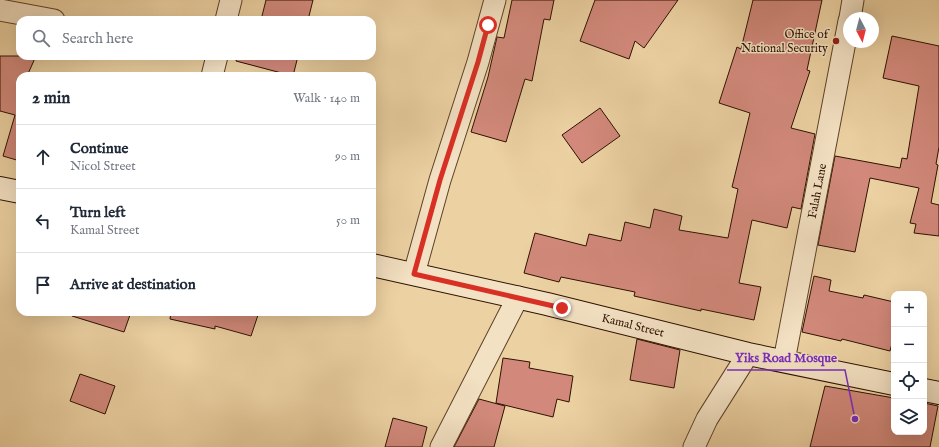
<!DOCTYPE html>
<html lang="en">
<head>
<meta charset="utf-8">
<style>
	:root { --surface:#fff; --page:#f6f6f7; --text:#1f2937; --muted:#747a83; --line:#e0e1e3 }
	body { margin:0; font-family:"IM FELL English",serif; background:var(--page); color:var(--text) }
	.controls { position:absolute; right:12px; bottom:12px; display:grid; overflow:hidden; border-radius:8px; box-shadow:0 4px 16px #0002 }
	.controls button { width:36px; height:36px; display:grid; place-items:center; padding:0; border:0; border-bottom:1px solid var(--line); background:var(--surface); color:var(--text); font:20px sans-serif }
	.compass { position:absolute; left:843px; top:12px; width:36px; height:36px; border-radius:50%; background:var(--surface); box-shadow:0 4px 16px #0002; rotate:173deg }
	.stop { position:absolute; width:12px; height:12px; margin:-9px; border:3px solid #d93025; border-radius:50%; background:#fff }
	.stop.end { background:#d93025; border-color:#fff; box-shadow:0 1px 4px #0008 }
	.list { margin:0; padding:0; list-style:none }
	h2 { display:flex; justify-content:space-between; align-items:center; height:52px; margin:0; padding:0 16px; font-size:17px }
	h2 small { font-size:13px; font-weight:400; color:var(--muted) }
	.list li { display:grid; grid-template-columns:26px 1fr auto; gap:12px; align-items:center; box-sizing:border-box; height:64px; padding:0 16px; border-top:1px solid var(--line) }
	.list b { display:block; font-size:15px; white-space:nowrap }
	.list p { margin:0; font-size:13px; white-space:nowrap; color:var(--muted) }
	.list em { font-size:13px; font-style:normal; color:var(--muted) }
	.icon { flex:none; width:22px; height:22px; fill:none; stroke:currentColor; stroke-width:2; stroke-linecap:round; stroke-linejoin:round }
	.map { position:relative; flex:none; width:939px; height:447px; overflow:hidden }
	.search { position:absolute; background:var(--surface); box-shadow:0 4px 16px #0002; left:16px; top:16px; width:360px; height:44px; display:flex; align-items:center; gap:10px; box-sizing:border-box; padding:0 14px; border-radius:12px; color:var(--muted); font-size:15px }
	.panel { position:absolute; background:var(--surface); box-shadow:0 4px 16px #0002; left:16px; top:72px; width:360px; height:244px; border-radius:12px }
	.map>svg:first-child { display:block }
	.building { fill:#d2897b; stroke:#2e1200 }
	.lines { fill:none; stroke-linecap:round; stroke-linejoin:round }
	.street-casing { stroke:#5e4228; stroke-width:23 }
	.secondary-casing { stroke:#2e1200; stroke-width:24 }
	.street { stroke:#f3e1c3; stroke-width:21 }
	.secondary { stroke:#f3e1c3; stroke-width:22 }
	.route { stroke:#d93025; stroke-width:5 }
	.poi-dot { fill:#8f2418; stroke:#f3e1c3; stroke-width:1.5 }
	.labels { text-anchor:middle; stroke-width:3; stroke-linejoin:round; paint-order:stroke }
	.poi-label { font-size:12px; fill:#2e1200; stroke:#f3e1c3; text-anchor:end }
	.street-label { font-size:12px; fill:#2e1200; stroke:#f3e1c3 }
	.leader { fill:none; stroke:#7b2cbf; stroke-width:1.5 }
	.callout-dot { fill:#7b2cbf; stroke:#f3e1c3; stroke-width:1.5 }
	.callout-label { font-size:13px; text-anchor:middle; font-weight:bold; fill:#7b2cbf; stroke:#f3e1c3; stroke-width:3; stroke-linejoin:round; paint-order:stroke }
</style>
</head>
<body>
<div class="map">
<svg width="939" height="447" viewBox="0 0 939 447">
	<rect width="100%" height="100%" fill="#ecd1a2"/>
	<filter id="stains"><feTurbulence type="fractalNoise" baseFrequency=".005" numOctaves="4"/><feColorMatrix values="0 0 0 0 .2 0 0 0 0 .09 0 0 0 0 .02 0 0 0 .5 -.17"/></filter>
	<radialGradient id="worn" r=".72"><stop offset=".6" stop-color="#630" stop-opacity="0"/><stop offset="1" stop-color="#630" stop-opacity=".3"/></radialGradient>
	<g class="building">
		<polygon points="266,0 313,0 308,20 261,20"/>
		<polygon points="512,0 554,0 550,20 544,19 532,81 525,79 506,142 471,132 488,77 497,37 504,38"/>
		<polygon points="595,0 678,0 644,48 635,41 629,59 580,41"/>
		<polygon points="753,0 822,0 807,70 810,71 791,128 815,134 801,209 792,207 787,228 752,220 739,283 761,287 754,320 701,309 701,311 634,296 635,292 561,277 559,282 524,273 535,233 586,246 589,234 621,241 625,222 650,228 654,209 682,216 679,230 728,238 738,189 732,187 750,113 719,103 737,47 741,49"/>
		<polygon points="892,36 939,46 939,147 936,164 938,165 931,203 939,205 939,236 914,233 916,224 910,223 919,188 870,178 855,252 818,245 835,156 900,168 902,158 907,159 919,86 883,78"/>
		<polygon points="0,56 36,56 27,76 20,76 20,161 3,156 15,115 0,111"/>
		<polygon points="237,56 298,56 293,76 236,61"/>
		<polygon points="600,108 620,136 582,163 562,135"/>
		<polygon points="814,276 831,280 829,291 863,298 864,295 894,302 894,336 890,351 842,339 841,341 802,332"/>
		<polygon points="72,312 131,312 124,332 72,316"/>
		<polygon points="171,312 259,312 251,336 215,326 215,329 170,319"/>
		<polygon points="637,339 680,350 674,388 630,380"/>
		<polygon points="503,358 530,362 529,368 573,376 569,402 557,399 553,417 496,403"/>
		<polygon points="80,374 115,386 105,414 70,401"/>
		<polygon points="825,386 894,398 894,432 924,432 924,403 938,406 930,447 810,447"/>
		<polygon points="479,399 505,406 494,447 454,447"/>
		<polygon points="393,418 427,427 422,447 385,447"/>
	</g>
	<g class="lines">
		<g class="street-casing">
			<g id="street">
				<polyline points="0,10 54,20"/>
				<polyline points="850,18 853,0"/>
				<polyline points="226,20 231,0"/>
				<polyline points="212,76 217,56"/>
				<polyline points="414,274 440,180 478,62 495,0"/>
				<polyline points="784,361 849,21"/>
				<polyline points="441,447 518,297"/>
				<polyline points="694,447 707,419 748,354"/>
			</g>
		</g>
		<g class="secondary-casing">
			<g id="secondary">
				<polyline points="0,188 20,192"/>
				<polyline points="372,265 547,304 748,354 894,384"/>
				<polyline points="924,390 939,393"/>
			</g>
		</g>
		<use href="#street" class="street"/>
		<use href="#secondary" class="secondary"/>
	</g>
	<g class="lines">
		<polyline class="route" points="488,25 478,62 440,180 414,274 562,308"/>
	</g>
	<circle class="poi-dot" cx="836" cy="41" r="4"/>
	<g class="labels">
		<g class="poi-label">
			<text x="828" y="38">Office of<tspan x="828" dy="14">National Security</tspan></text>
		</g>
		<g class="street-label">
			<text transform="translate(817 191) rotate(-79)" y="4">Falah Lane</text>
			<text transform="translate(633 325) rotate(14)" y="4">Kamal Street</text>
		</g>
	</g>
	<path class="leader" d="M855 419L845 370H727"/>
	<circle class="callout-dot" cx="855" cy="419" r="4"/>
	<g class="callout-label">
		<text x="786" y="362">Yiks Road Mosque</text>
	</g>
	<rect width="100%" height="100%" filter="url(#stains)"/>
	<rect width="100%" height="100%" fill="url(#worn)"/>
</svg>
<div class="controls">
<button>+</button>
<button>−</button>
<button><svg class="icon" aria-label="locate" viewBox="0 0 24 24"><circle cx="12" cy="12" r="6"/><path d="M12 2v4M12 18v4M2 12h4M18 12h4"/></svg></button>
<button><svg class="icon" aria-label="layers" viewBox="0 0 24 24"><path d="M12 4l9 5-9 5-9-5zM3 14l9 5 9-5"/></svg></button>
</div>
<svg class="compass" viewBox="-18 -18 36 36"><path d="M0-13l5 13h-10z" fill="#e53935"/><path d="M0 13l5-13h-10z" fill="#747a83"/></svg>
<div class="stop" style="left:488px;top:25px"></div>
<div class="stop end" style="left:562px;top:308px"></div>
<div class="search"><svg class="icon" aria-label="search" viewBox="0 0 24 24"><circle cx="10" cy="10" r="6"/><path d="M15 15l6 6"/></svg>Search here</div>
<section class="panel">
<h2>2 min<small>Walk · 140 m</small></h2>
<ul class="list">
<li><svg class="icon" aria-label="ahead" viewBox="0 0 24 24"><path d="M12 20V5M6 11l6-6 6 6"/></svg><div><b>Continue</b><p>Nicol Street</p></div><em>90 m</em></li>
<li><svg class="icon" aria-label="left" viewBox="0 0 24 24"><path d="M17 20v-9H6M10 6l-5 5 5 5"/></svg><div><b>Turn left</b><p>Kamal Street</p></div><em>50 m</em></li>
<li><svg class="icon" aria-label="arrive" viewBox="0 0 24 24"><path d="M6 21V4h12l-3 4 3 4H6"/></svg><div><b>Arrive at destination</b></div></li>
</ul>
</section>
</div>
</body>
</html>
